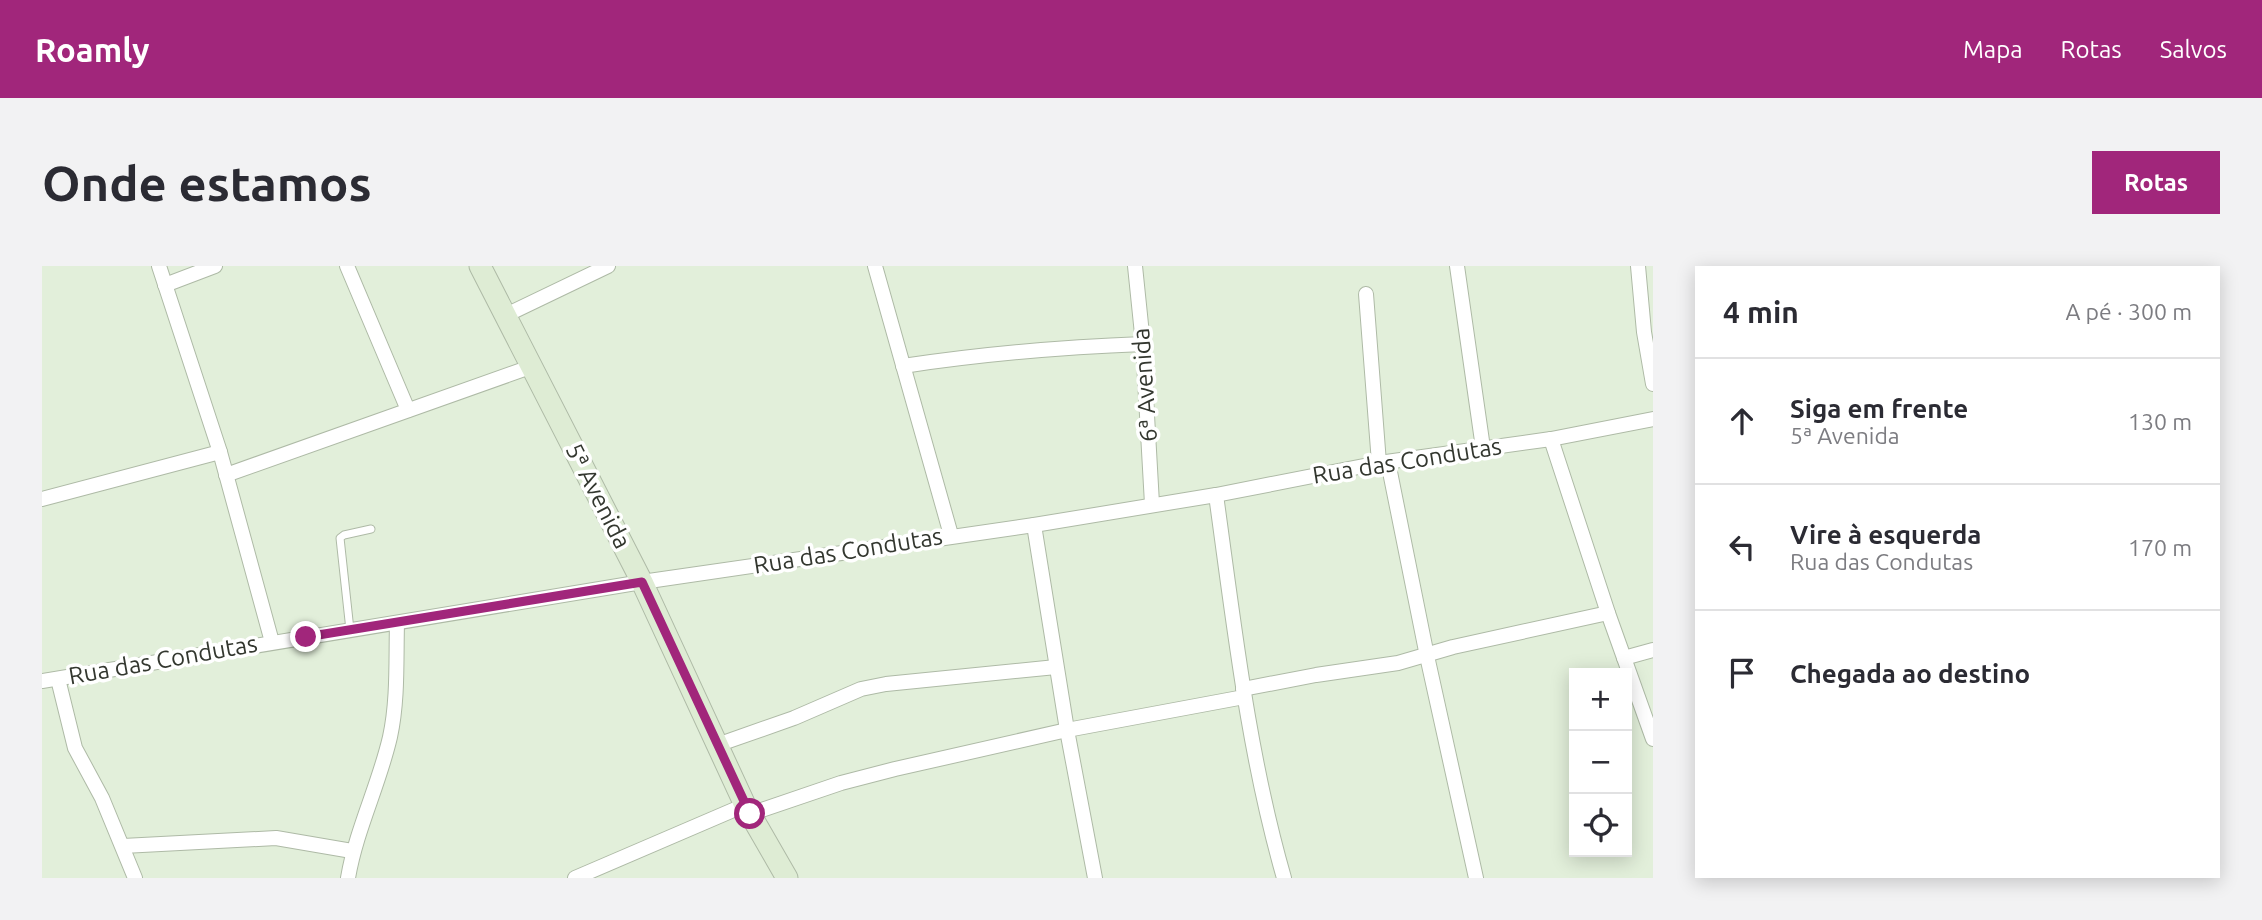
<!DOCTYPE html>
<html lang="pt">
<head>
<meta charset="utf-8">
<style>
	:root { --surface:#fff; --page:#f2f2f3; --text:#2b2b33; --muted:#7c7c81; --line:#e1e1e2; --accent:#a1267b }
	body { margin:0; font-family:Ubuntu,sans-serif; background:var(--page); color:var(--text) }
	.controls { position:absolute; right:21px; bottom:21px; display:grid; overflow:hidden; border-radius:0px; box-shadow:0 4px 18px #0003 }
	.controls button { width:63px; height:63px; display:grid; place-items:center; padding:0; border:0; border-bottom:2px solid var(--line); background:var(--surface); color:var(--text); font:35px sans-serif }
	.stop { position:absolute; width:21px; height:21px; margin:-16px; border:5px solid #a1267b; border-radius:50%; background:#fff }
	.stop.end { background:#a1267b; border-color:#fff; box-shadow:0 2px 7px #0008 }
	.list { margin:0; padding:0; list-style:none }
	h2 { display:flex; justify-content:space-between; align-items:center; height:91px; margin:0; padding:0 28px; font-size:30px }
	h2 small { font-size:23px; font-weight:400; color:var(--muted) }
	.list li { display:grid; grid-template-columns:46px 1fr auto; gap:21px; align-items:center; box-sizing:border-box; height:126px; padding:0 28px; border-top:2px solid var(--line) }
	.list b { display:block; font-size:26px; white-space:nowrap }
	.list p { margin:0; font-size:23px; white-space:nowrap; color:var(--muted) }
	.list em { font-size:23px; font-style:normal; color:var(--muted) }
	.icon { flex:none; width:38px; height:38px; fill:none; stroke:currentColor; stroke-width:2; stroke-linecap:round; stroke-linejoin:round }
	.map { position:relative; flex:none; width:1611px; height:612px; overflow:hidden; border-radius:0px }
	header { display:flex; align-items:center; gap:42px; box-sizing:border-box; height:98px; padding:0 35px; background:var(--accent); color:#fff }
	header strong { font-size:33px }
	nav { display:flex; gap:38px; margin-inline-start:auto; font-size:24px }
	.intro { display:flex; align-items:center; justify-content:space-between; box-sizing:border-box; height:168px; padding:0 42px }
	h1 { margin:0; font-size:49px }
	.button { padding:18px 32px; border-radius:0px; background:var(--accent); color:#fff; font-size:24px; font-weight:700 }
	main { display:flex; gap:42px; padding:0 42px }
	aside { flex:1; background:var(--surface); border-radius:0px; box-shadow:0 4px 18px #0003 }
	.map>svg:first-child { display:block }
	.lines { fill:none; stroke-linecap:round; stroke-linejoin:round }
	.lane-casing { stroke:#aebaa6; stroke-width:9 }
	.street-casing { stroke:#aebaa6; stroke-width:16 }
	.secondary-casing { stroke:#aebaa6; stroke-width:23 }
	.lane { stroke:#fff; stroke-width:7 }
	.street { stroke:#fff; stroke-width:14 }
	.secondary { stroke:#deecd4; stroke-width:21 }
	.route { stroke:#a1267b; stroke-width:9 }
	.labels { text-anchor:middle; stroke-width:7; stroke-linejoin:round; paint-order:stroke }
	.street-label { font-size:24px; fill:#33372f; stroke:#fff }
</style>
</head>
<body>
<header>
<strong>Roamly</strong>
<nav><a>Mapa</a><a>Rotas</a><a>Salvos</a></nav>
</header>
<div class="intro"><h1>Onde estamos</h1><a class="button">Rotas</a></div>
<main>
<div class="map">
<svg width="1611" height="612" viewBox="0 0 1611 612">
	<rect width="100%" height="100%" fill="#e2efda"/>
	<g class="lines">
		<g class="lane-casing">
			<polyline id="lane" points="308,364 298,272 302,269 329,263"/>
		</g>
		<g class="street-casing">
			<g id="street">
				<polyline points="117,0 178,186 230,376"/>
				<polyline points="305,0 366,144"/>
				<polyline points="833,0 909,269"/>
				<polyline points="1093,0 1101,78 1110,238"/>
				<polyline points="1415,0 1441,182"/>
				<polyline points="1596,0 1602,66 1611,118"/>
				<polyline points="123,19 173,0"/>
				<polyline points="1324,28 1337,197"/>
				<polyline points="464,49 566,0"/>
				<path d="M861,100C941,88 1021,81 1101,78"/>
				<polyline points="1509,173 1566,347 1611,473"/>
				<polyline points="1346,196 1385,390 1434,612"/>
				<polyline points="184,209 491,100"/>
				<path d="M1174,229C1192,358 1206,487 1242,612"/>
				<polyline points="0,233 178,186"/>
				<polyline points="992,259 1025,464 1053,612"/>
				<polyline points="1582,392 1611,384"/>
				<polyline points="16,413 33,482 60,532 93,612"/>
				<polyline points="0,415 600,316 992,259 1174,229 1337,197 1509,173 1611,153"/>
				<polyline points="1201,423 1274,409 1356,397 1411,381 1566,347"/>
				<polyline points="675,479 752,452 819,423 844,418 1014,401"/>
				<polyline points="708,548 799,517 853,503 1025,464 1202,431"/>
				<polyline points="81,580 234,572 310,585"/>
				<path d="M306,612C314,564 337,519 348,471C356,434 354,395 355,357"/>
				<polyline points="533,612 703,539"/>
			</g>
		</g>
		<g class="secondary-casing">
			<polyline id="secondary" points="438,0 600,316 703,539 745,612"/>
		</g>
		<use href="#lane" class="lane"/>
		<use href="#street" class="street"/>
		<use href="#secondary" class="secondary"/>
	</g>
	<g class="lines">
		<polyline class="route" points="264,371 600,316 708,548"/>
	</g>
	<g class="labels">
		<g class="street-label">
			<text transform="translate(1103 119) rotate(-94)" y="8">6ª Avenida</text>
			<text transform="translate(1365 195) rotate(-9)" y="8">Rua das Condutas</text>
			<text transform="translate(556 230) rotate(63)" y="8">5ª Avenida</text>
			<text transform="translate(806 285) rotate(-9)" y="8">Rua das Condutas</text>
			<text transform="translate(121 394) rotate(-10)" y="8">Rua das Condutas</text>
		</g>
	</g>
</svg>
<div class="controls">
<button>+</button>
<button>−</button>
<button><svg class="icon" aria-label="locate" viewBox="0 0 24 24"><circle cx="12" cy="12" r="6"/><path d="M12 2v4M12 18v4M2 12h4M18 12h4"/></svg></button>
</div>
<div class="stop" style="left:708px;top:548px"></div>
<div class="stop end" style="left:264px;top:371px"></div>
</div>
<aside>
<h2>4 min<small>A pé · 300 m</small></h2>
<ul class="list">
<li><svg class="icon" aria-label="ahead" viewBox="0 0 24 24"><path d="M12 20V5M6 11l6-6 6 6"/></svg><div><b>Siga em frente</b><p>5ª Avenida</p></div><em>130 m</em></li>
<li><svg class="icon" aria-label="left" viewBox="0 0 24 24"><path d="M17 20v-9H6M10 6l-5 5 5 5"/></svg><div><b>Vire à esquerda</b><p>Rua das Condutas</p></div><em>170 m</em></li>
<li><svg class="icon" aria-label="arrive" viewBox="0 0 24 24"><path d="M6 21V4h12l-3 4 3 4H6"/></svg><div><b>Chegada ao destino</b></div></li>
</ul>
</aside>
</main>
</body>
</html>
